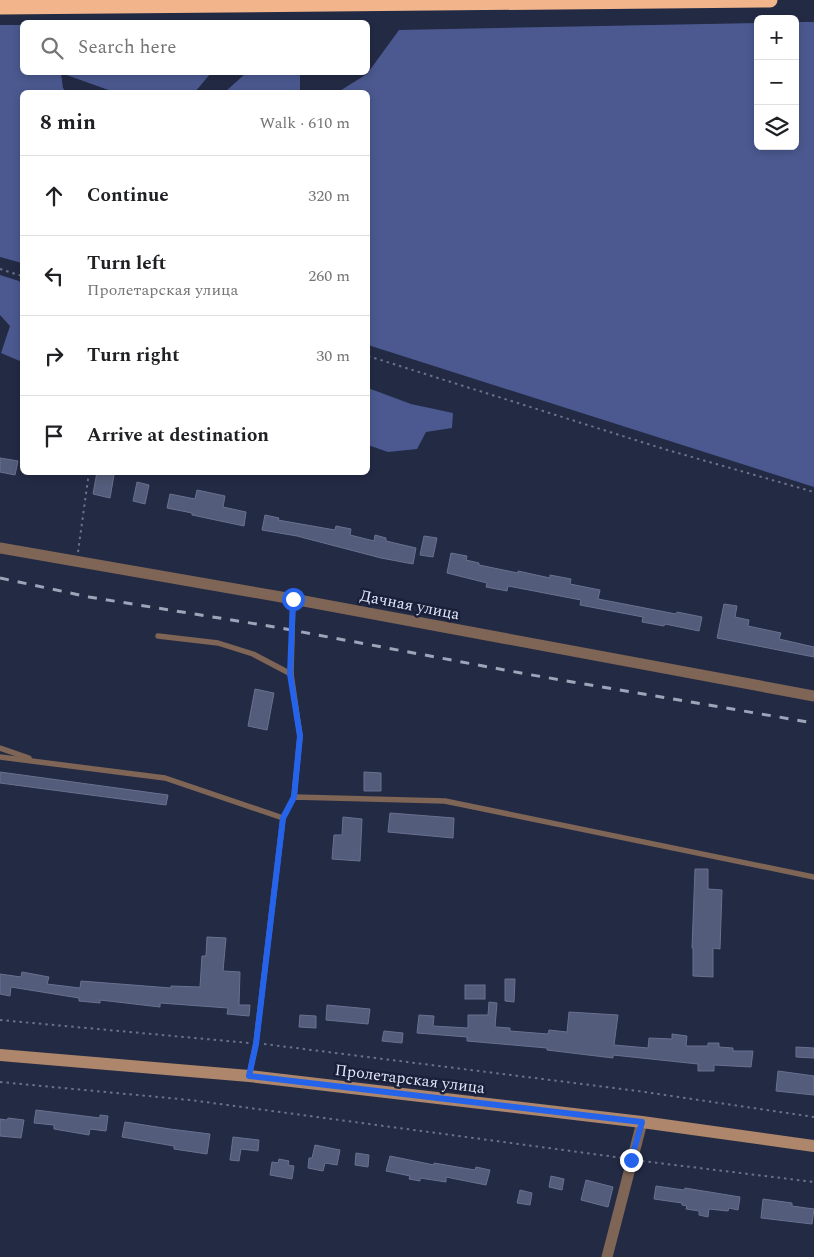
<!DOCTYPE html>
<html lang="en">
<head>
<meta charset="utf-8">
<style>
	:root { --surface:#fff; --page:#f6f6f6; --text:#202124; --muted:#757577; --line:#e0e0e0 }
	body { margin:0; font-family:Spectral,serif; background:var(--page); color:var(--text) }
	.controls { position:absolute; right:15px; top:15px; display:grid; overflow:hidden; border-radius:8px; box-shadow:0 2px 8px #0003 }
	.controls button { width:45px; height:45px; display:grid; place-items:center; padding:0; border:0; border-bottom:1px solid var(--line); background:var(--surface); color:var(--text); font:25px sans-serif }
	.stop { position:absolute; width:15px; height:15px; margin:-11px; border:4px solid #2563eb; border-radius:50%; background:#fff }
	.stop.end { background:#2563eb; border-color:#fff; box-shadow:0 1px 5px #0008 }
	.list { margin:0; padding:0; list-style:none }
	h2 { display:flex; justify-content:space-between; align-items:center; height:65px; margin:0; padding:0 20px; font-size:21px }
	h2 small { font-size:16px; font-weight:400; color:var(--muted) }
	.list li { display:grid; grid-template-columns:32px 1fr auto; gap:15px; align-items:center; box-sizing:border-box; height:80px; padding:0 20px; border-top:1px solid var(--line) }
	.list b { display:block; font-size:19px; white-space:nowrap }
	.list p { margin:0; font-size:16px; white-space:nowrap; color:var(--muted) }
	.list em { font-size:16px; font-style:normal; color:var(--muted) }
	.icon { flex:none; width:28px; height:28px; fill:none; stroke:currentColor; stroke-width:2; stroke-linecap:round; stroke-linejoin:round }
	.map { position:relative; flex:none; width:814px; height:1257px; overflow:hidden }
	.search { position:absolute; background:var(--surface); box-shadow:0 2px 8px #0003; left:20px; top:20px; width:350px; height:55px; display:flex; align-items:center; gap:12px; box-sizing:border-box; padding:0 18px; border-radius:8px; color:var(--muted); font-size:19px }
	.panel { position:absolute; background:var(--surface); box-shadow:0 2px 8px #0003; left:20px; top:90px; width:350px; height:385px; border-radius:8px }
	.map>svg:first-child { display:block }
	.forest { fill:#4b5990 }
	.building { fill:#535c7a; stroke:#687190 }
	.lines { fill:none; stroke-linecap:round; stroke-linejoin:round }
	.path { stroke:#6b7188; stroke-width:2; stroke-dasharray:2.5 4; stroke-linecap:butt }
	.lane { stroke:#7e6555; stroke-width:5.5 }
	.street { stroke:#7e6555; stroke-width:11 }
	.secondary { stroke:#ad866b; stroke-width:12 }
	.highway { stroke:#f2b48b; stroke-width:15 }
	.rail { stroke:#9fa5b9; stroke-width:3; stroke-dasharray:9 9; stroke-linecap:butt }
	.route { stroke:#2563eb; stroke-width:6 }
	.labels { text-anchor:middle; stroke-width:5; stroke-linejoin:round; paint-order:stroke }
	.street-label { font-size:16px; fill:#e1e7f8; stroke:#1a203a }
</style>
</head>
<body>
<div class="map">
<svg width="814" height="1257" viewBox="0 0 814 1257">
	<rect width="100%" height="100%" fill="#232a44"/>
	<g class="forest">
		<polygon points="795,22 814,22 814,487 368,345 368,92 338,92 367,74 399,30 758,23 758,146 795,146"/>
		<polygon points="0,25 22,25 22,72 211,73 195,92 114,92 61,73 63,88 66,92 22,92 22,263 0,257"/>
		<polygon points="246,73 300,73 300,92 225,92"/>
		<polygon points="0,275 19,281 22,285 22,362 1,353 10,326 0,315"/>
		<polygon points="368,388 411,404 453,413 452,428 426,432 417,449 388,452 368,445"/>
	</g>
	<g class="building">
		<polygon points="0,458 18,461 15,475 0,472"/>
		<polygon points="97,472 114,475 110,498 93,494"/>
		<polygon points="137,482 149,485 145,504 133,501"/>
		<polygon points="197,490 225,496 223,507 246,512 244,526 192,515 192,513 167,508 170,494 195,499"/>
		<polygon points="265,515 279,518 278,520 335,530 336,526 351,529 350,535 374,541 375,535 386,538 386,541 416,548 413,564 381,558 297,536 262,530"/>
		<polygon points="424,536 437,538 433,557 420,555"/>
		<polygon points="451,553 467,556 466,560 479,563 479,565 518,573 518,571 550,578 550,575 571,579 570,584 600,590 598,599 676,614 677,612 702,617 699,631 665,624 664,626 642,622 643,617 580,605 581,600 508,586 507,591 486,587 487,583 447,573"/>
		<polygon points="724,604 737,606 735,617 749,620 748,626 781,633 779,639 814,647 814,657 717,638"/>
		<polygon points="255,689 274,693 267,730 248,726"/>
		<polygon points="0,772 168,795 166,805 0,783"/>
		<polygon points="364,772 381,773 381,791 364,791"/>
		<polygon points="390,813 454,818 453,838 388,832"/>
		<polygon points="343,817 362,819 360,861 332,859 334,835 342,835"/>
		<polygon points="695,869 708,869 708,889 722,890 720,949 713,948 713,977 693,976 693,948 692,948"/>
		<polygon points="207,937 226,938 223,971 240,972 239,1005 250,1005 249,1016 227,1014 228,1008 160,1003 160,1007 100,1000 100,1003 79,1001 79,998 11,987 10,996 0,994 0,974 21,977 22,972 49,977 47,984 80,988 81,981 171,988 171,986 200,987 202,956 206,956"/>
		<polygon points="505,979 515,979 514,1002 505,1001"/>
		<rect x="465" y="985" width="20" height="14"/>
		<polygon points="489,1002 497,1003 495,1027 510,1028 510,1031 548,1034 549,1030 567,1032 569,1012 618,1015 614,1045 648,1048 649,1038 672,1039 672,1034 687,1036 686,1046 708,1046 708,1043 719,1043 719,1047 733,1048 733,1051 753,1051 751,1067 714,1065 714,1071 698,1071 698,1064 613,1055 613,1058 547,1050 547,1048 467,1041 467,1037 417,1033 419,1015 434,1016 433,1026 468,1028 468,1015 488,1015"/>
		<polygon points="327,1005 370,1009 368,1024 326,1020"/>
		<polygon points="300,1015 316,1016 316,1028 299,1027"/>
		<polygon points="384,1031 403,1033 402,1043 382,1041"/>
		<polygon points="796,1047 814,1048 814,1058 796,1057"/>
		<polygon points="778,1071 814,1076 814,1095 776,1091"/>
		<polygon points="36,1110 100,1118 100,1115 108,1116 106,1131 90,1129 89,1135 54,1129 54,1125 34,1123"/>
		<polygon points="8,1118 24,1120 21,1138 0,1136 0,1119 7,1120"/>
		<polygon points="125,1122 170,1129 210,1134 207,1154 174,1149 174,1146 122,1137"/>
		<polygon points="233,1137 259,1140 258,1151 241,1149 239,1161 230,1160"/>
		<polygon points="315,1145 340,1150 337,1165 325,1163 323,1171 308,1168 309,1158 312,1158"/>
		<polygon points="356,1153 369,1155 368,1167 355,1165"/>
		<polygon points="390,1156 434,1165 434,1163 475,1170 476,1167 490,1170 486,1185 446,1177 446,1182 420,1178 420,1181 409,1179 410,1176 386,1171"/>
		<polygon points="279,1159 289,1161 288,1165 294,1166 292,1179 270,1175 272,1162 278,1163"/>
		<polygon points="551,1176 564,1179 562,1190 549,1187"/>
		<polygon points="586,1180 613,1187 608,1207 581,1200"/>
		<polygon points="656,1186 684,1190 685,1188 740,1197 738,1210 729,1208 728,1211 709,1209 708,1217 699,1215 699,1211 686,1209 687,1206 682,1205 682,1203 654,1199"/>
		<polygon points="520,1190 532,1193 530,1205 517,1203"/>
		<polygon points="763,1199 792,1203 792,1206 814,1209 812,1224 761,1218"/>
	</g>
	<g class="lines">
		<g class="path">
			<polyline points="0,269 22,276"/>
			<polyline points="368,356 664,449 814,492"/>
			<polyline points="78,552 89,472"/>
			<polyline points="0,1020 249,1043"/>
			<polyline points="264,1044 638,1091 814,1117"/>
			<polyline points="0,1082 190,1100 623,1158"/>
			<polyline points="642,1161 814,1182"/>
		</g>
		<g class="lane">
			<polyline points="293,599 291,674 300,736 294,797"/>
			<polyline points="158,636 218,643 253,654 291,674"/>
			<polyline points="0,748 29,758"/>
			<polyline points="0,757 165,778 283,818"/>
			<polyline points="249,1076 256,1043 283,818 294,797 445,801 814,877"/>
		</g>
		<g class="street">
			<polyline points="0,548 293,599 814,696"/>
			<polyline points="607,1257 642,1122"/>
		</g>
		<polyline class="secondary" points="0,1055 249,1076 642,1122 814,1146"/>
		<polyline class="highway" points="0,7 770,0"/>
		<polyline class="rail" points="0,578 89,597 275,627 526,674 814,723"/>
	</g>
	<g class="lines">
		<polyline class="route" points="293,599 290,674 300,736 294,797 283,818 256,1044 249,1076 642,1122 631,1160"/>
	</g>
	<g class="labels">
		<g class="street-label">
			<text transform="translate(410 604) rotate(11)" y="6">Дачная улица</text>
			<text transform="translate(410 1078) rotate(7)" y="6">Пролетарская улица</text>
		</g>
	</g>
</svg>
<div class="controls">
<button>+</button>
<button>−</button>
<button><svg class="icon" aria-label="layers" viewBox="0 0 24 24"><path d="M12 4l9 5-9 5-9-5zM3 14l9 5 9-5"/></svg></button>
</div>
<div class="stop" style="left:293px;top:599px"></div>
<div class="stop end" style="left:631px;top:1160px"></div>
<div class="search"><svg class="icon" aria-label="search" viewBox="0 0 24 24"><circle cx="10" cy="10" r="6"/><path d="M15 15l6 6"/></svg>Search here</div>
<section class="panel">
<h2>8 min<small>Walk · 610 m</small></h2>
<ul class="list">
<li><svg class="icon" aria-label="ahead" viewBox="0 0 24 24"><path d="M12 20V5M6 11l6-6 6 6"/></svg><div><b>Continue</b></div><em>320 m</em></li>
<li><svg class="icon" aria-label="left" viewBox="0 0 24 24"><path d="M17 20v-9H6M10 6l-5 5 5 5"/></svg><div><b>Turn left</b><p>Пролетарская улица</p></div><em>260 m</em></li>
<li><svg class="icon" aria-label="right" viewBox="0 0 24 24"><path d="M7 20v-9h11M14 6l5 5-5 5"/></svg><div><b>Turn right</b></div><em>30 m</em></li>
<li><svg class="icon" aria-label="arrive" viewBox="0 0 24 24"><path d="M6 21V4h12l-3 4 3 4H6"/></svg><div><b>Arrive at destination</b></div></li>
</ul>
</section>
</div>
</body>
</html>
